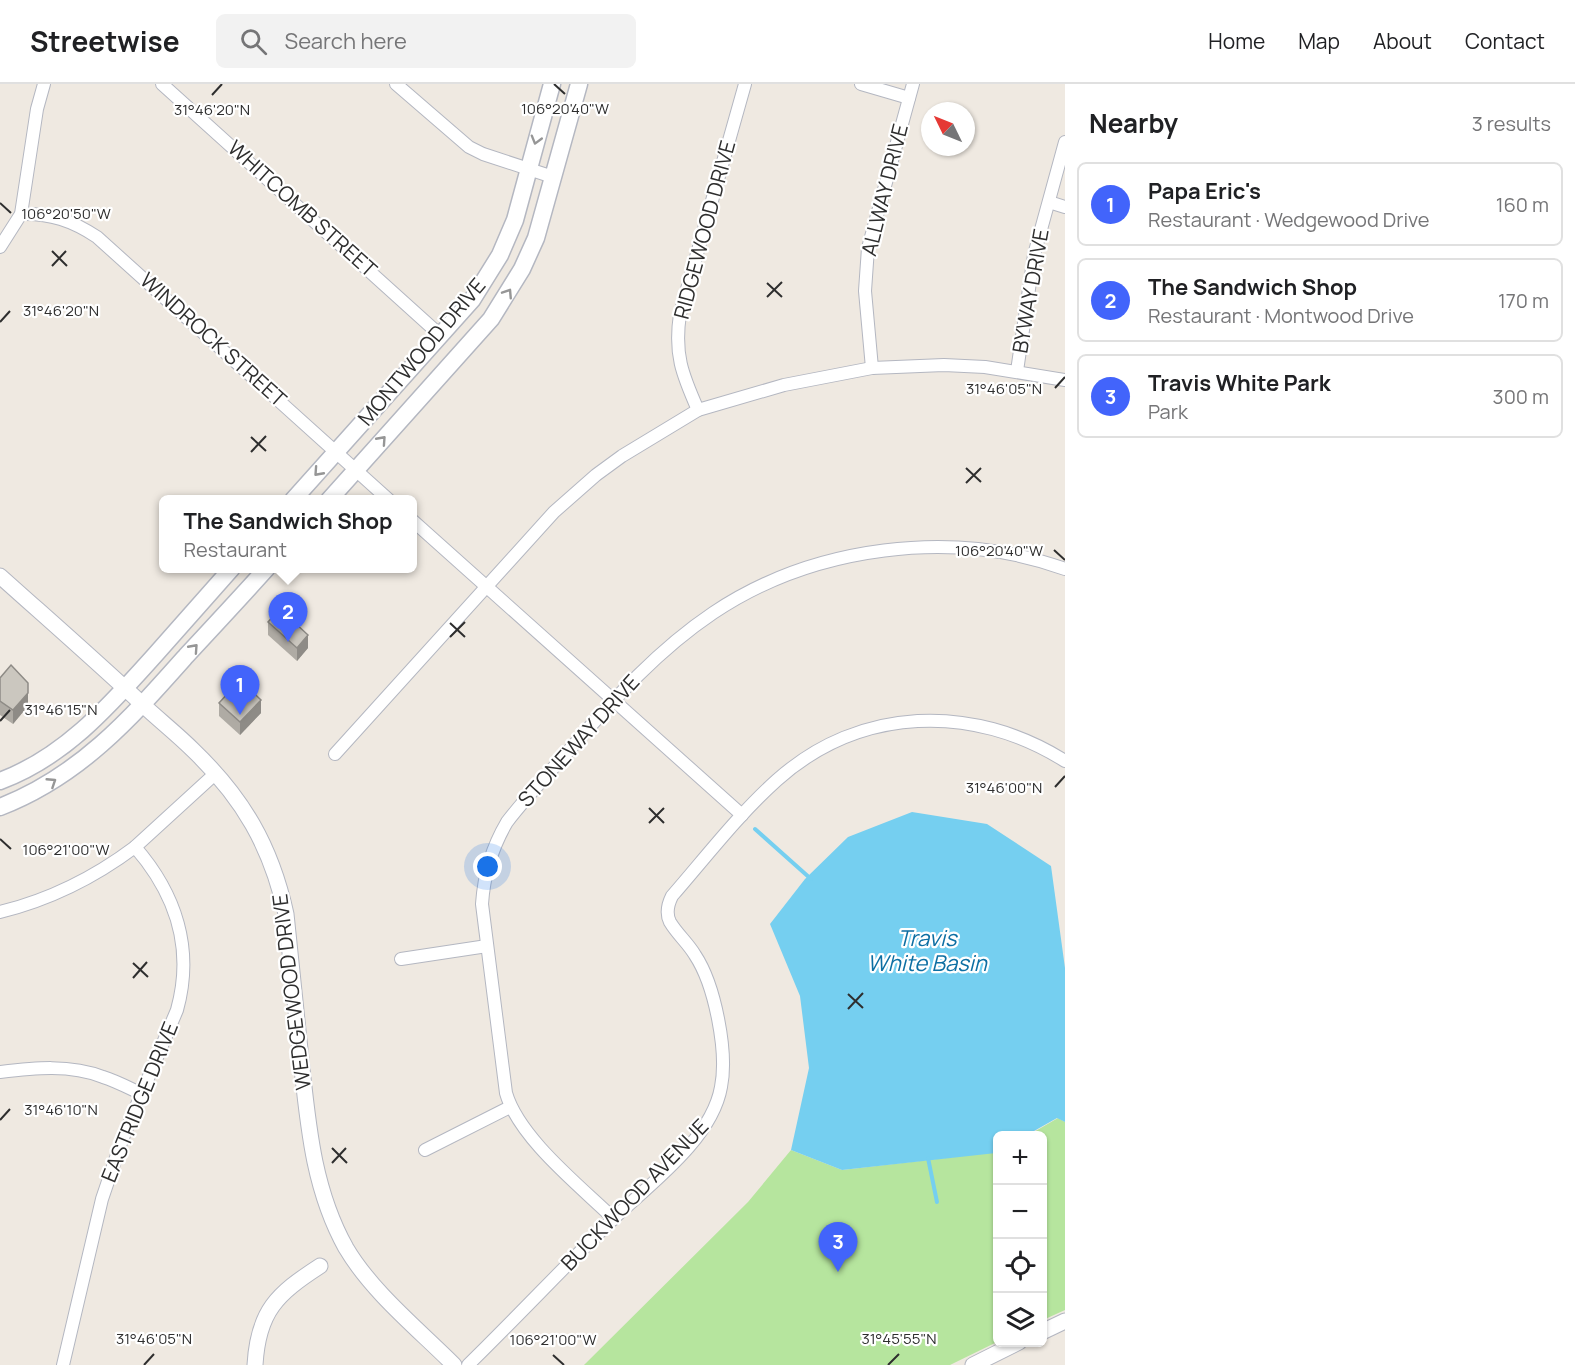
<!DOCTYPE html>
<html lang="en">
<head>
<meta charset="utf-8">
<style>
	:root { --surface:#fff; --page:#f2f2f2; --text:#202124; --muted:#757577; --line:#e0e0e0; --accent:#4264fb }
	body { margin:0; font-family:Manrope,sans-serif; background:var(--page); color:var(--text) }
	.controls { position:absolute; right:18px; bottom:18px; display:grid; overflow:hidden; border-radius:9px; box-shadow:0 2px 4px #0004 }
	.controls button { width:54px; height:54px; display:grid; place-items:center; padding:0; border:0; border-bottom:2px solid var(--line); background:var(--surface); color:var(--text); font:30px sans-serif }
	.compass { position:absolute; left:921px; top:18px; width:54px; height:54px; border-radius:50%; background:var(--surface); box-shadow:0 2px 4px #0004; rotate:313deg }
	.you { position:absolute; left:488px; top:783px; width:21px; height:21px; margin:-15px; border:4px solid #fff; border-radius:50%; background:#1a73e8; box-shadow:0 0 0 9px #1a73e833 }
	.badge { display:grid; place-items:center; width:39px; height:39px; border-radius:50%; background:var(--accent); color:#fff; font-size:20px; font-weight:700 }
	.pin { position:absolute; translate:-50% -50px; filter:drop-shadow(0 2px 3px #0008) }
	.pin::after { content:''; position:absolute; top:32px; width:21px; height:18px; background:inherit; clip-path:polygon(0 0,100% 0,50% 100%) }
	.popup { position:absolute; left:159px; top:411px; width:258px; height:78px; box-sizing:border-box; display:grid; place-content:center; border-radius:9px; background:var(--surface); filter:drop-shadow(0 2px 4px #0005); font-size:20px; white-space:nowrap; color:var(--muted) }
	.popup b { font-size:22px; color:var(--text) }
	.popup::after { content:''; position:absolute; left:50%; top:100%; margin-left:-12px; border:12px solid transparent; border-top-color:var(--surface) }
	.list { margin:0; padding:0; list-style:none }
	h2 { display:flex; justify-content:space-between; align-items:center; height:78px; margin:0; padding:0 24px; font-size:26px }
	h2 small { font-size:20px; font-weight:400; color:var(--muted) }
	.list li { display:grid; grid-template-columns:39px 1fr auto; gap:18px; align-items:center; box-sizing:border-box; height:84px; margin:0 12px 12px; padding:0 12px; border:2px solid var(--line); border-radius:9px }
	.list b { display:block; font-size:22px; white-space:nowrap }
	.list p { margin:0; font-size:20px; white-space:nowrap; color:var(--muted) }
	.list em { font-size:20px; font-style:normal; color:var(--muted) }
	.icon { flex:none; width:33px; height:33px; fill:none; stroke:currentColor; stroke-width:2; stroke-linecap:round; stroke-linejoin:round }
	.map { position:relative; flex:none; width:1065px; height:1281px; overflow:hidden }
	header { display:flex; align-items:center; gap:36px; box-sizing:border-box; height:84px; padding:0 30px; background:var(--surface); border-bottom:2px solid var(--line) }
	header strong { font-size:28px }
	nav { display:flex; gap:33px; margin-inline-start:auto; font-size:21px }
	.search { width:420px; height:54px; background:var(--page); display:flex; align-items:center; gap:15px; box-sizing:border-box; padding:0 21px; border-radius:9px; color:var(--muted); font-size:22px }
	main { display:flex }
	aside { flex:1; background:var(--surface) }
	.map>svg:first-child { display:block }
	.green { fill:#b6e59e }
	.water { fill:#75cff0 }
	.lines { fill:none; stroke-linecap:round; stroke-linejoin:round }
	.stream { stroke:#75cff0; stroke-width:4 }
	.minor-casing { stroke:#b4b7c1; stroke-width:14 }
	.tertiary-casing { stroke:#b4b7c1; stroke-width:17 }
	.secondary-casing { stroke:#b4b7c1; stroke-width:19 }
	.minor { stroke:#fff; stroke-width:12 }
	.tertiary { stroke:#fff; stroke-width:15 }
	.secondary { stroke:#fff; stroke-width:16 }
	.wall { fill:#afaba4 }
	.shaded-wall { fill:#8e8b86 }
	.building { fill:#cbc7bf; stroke:#8e8b86; stroke-width:1.5 }
	.oneway { stroke:#969696 }
	.ticks { fill:none; stroke:#2e2e2e; stroke-width:2 }
	.labels { text-anchor:middle; stroke-width:4.5; stroke-linejoin:round; paint-order:stroke }
	.street-label { font-size:21px; fill:#2e2e2e; stroke:#fff }
	.water-label { font-size:22px; font-style:italic; fill:#0d6fa3; stroke:#fff }
	.ticks-label { font-size:15px; text-anchor:middle; fill:#2e2e2e; stroke:#fff; stroke-width:4.5; stroke-linejoin:round; paint-order:stroke }
</style>
</head>
<body>
<header>
<strong>Streetwise</strong>
<div class="search"><svg class="icon" aria-label="search" viewBox="0 0 24 24"><circle cx="10" cy="10" r="6"/><path d="M15 15l6 6"/></svg>Search here</div>
<nav><a>Home</a><a>Map</a><a>About</a><a>Contact</a></nav>
</header>
<main>
<div class="map">
<svg width="1065" height="1281" viewBox="0 0 1065 1281">
	<rect width="100%" height="100%" fill="#efe9e1"/>
	<g class="green">
		<polygon points="1058,1034 1065,1038 1065,1226 1043,1236 1042,1052 1027,1052"/>
		<polygon points="791,1066 842,1086 997,1068 997,1258 950,1281 584,1281 748,1118"/>
	</g>
	<polygon class="water" points="912,728 987,740 1051,782 1065,884 1065,1038 1057,1034 1027,1051 998,1052 996,1069 842,1086 791,1066 809,984 800,912 770,840 805,795 848,753"/>
	<g class="lines">
		<g class="stream">
			<polyline points="755,745 811,795"/>
			<polyline points="928,1074 937,1118"/>
		</g>
		<g class="minor-casing">
			<g id="minor">
				<polyline points="162,0 440,251"/>
				<polyline points="396,0 469,63 483,70 553,93"/>
				<polyline points="861,0 909,14"/>
				<polyline points="1049,118 1065,123"/>
				<path d="M21,130C50,129 73,137 97,153L389,416"/>
				<polyline points="0,163 21,130 37,25 44,0"/>
				<polyline points="872,284 865,207 868,164 913,0"/>
				<polyline points="1017,287 1034,171 1065,58"/>
				<path d="M698,326C682,290 674,270 680,230L745,0"/>
				<polyline points="412,436 742,731"/>
				<polyline points="335,670 554,428 596,391 622,372 698,326 784,301 872,284 944,281 985,283 1065,296"/>
				<path d="M0,828C49,816 95,793 135,763L216,689"/>
				<polyline points="401,875 487,862"/>
				<path d="M0,988C34,984 70,980 103,993C116,997 129,1004 142,1010"/>
				<polyline points="425,1066 510,1023"/>
				<path d="M614,1135C580,1102 519,1054 506,1009L482,820C484,790 491,765 507,738C527,712 550,688 572,663C615,614 658,566 713,529C813,462 952,444 1065,485"/>
				<path d="M63,1281L102,1115L122,1056L177,926C194,865 176,810 135,763"/>
				<path d="M468,1281C517,1233 564,1183 613,1135C650,1100 712,1055 721,1003C728,968 715,901 695,871C688,859 677,850 670,838C666,830 668,820 672,812C706,773 738,731 777,696C860,622 973,619 1065,677"/>
			</g>
		</g>
		<g class="tertiary-casing">
			<g id="tertiary">
				<path d="M0,492C48,535 96,577 142,620C159,636 177,650 193,666C243,714 271,762 286,830C291,878 296,926 301,975C308,1040 313,1105 346,1164C372,1208 418,1245 454,1281"/>
				<polyline points="1042,1248 1065,1237"/>
				<path d="M255,1281C258,1227 277,1210 320,1182"/>
				<polyline points="973,1281 1019,1258"/>
			</g>
		</g>
		<g class="secondary-casing">
			<g id="secondary">
				<polyline points="293,416 472,216 500,171 515,136 552,0"/>
				<polyline points="329,416 491,235 522,185 536,154 579,0"/>
				<path d="M0,697C65,673 110,621 155,571C181,542 206,513 232,484"/>
				<path d="M0,723C80,692 130,635 186,572C213,543 240,514 267,484"/>
			</g>
		</g>
		<use href="#minor" class="minor"/>
		<use href="#tertiary" class="tertiary"/>
		<use href="#secondary" class="secondary"/>
	</g>
	<g class="wall">
		<polygon points="268,538 308,564 297,577 268,551"/>
		<polygon points="0,594 28,622 13,640 0,631"/>
		<polygon points="219,619 261,629 240,651 219,632"/>
	</g>
	<g class="shaded-wall">
		<polygon points="308,551 308,564 297,577 297,564"/>
		<polygon points="28,609 28,622 13,640 13,626"/>
		<polygon points="261,616 261,629 240,651 240,638"/>
	</g>
	<g class="building">
		<polygon points="280,525 308,551 297,564 268,538"/>
		<polygon points="11,581 28,599 28,609 13,626 0,617 0,594"/>
		<polygon points="240,596 261,616 240,638 219,619"/>
	</g>
	<defs><path id="oneway-chevron" d="M-2-3.5L2.5 0L-2 3.5" fill="none" stroke-width="1.6" stroke-linecap="round" stroke-linejoin="round" transform="scale(1.5)"/></defs>
	<g class="oneway">
		<use href="#oneway-chevron" transform="translate(536 56) rotate(106)"/>
		<use href="#oneway-chevron" transform="translate(508 209) rotate(-57)"/>
		<use href="#oneway-chevron" transform="translate(382 356) rotate(-48)"/>
		<use href="#oneway-chevron" transform="translate(318 388) rotate(132)"/>
		<use href="#oneway-chevron" transform="translate(194 564) rotate(-48)"/>
		<use href="#oneway-chevron" transform="translate(52 698) rotate(-33)"/>
	</g>
	<path class="ticks" d="M554,0L565,10M212,11L222,0M0,119L11,129M52,167L67,182M52,182L66,167M767,199L782,213M767,213L782,198M0,238L10,227M1055,304L1065,293M251,353L266,367M251,368L266,352M966,384L981,398M966,399L981,384M1054,466L1065,476M450,539L465,553M450,553L465,538M0,637L10,626M1055,703L1065,692M649,724L664,739M649,739L664,724M0,755L11,765M133,879L148,893M133,894L147,878M848,910L863,924M848,925L863,909M0,1036L10,1025M332,1064L347,1079M332,1079L346,1064M553,1271L564,1281M144,1281L154,1270M888,1281L899,1270"/>
	<g class="labels">
		<g class="street-label">
			<text transform="translate(885 106) rotate(-76)" y="7">ALLWAY DRIVE</text>
			<text transform="translate(302 125) rotate(42)" y="7">WHITCOMB STREET</text>
			<text transform="translate(705 146) rotate(-75)" y="7">RIDGEWOOD DRIVE</text>
			<text transform="translate(1031 207) rotate(-80)" y="7">BYWAY DRIVE</text>
			<text transform="translate(213 256) rotate(42)" y="7">WINDROCK STREET</text>
			<text transform="translate(422 268) rotate(-50)" y="7">MONTWOOD DRIVE</text>
			<text transform="translate(579 657) rotate(-48)" y="7">STONEWAY DRIVE</text>
			<text transform="translate(292 908) rotate(-97)" y="7">WEDGEWOOD DRIVE</text>
			<text transform="translate(140 1018) rotate(-68)" y="7">EASTRIDGE DRIVE</text>
			<text transform="translate(635 1111) rotate(-46)" y="7">BUCKWOOD AVENUE</text>
		</g>
		<g class="water-label">
			<text x="927" y="862">Travis<tspan x="927" dy="25">White Basin</tspan></text>
		</g>
	</g>
	<g class="ticks-label">
		<text x="565" y="30">106°20'40"W</text>
		<text x="212" y="31">31°46'20"N</text>
		<text x="66" y="135">106°20'50"W</text>
		<text x="61" y="232">31°46'20"N</text>
		<text x="1004" y="310">31°46'05"N</text>
		<text x="999" y="472">106°20'40"W</text>
		<text x="61" y="631">31°46'15"N</text>
		<text x="1004" y="709">31°46'00"N</text>
		<text x="66" y="771">106°21'00"W</text>
		<text x="61" y="1031">31°46'10"N</text>
		<text x="154" y="1260">31°46'05"N</text>
		<text x="899" y="1260">31°45'55"N</text>
		<text x="553" y="1261">106°21'00"W</text>
	</g>
</svg>
<div class="controls">
<button>+</button>
<button>−</button>
<button><svg class="icon" aria-label="locate" viewBox="0 0 24 24"><circle cx="12" cy="12" r="6"/><path d="M12 2v4M12 18v4M2 12h4M18 12h4"/></svg></button>
<button><svg class="icon" aria-label="layers" viewBox="0 0 24 24"><path d="M12 4l9 5-9 5-9-5zM3 14l9 5 9-5"/></svg></button>
</div>
<svg class="compass" viewBox="-18 -18 36 36"><path d="M0-13l5 13h-10z" fill="#e53935"/><path d="M0 13l5-13h-10z" fill="#757577"/></svg>
<div class="you"></div>
<div class="pin badge" style="left:240px;top:631px">1</div>
<div class="pin badge" style="left:288px;top:558px">2</div>
<div class="popup"><b>The Sandwich Shop</b>Restaurant</div>
<div class="pin badge" style="left:838px;top:1188px">3</div>
</div>
<aside>
<h2>Nearby<small>3 results</small></h2>
<ul class="list">
<li><span class="badge">1</span><div><b>Papa Eric's</b><p>Restaurant · Wedgewood Drive</p></div><em>160 m</em></li>
<li><span class="badge">2</span><div><b>The Sandwich Shop</b><p>Restaurant · Montwood Drive</p></div><em>170 m</em></li>
<li><span class="badge">3</span><div><b>Travis White Park</b><p>Park</p></div><em>300 m</em></li>
</ul>
</aside>
</main>
</body>
</html>
